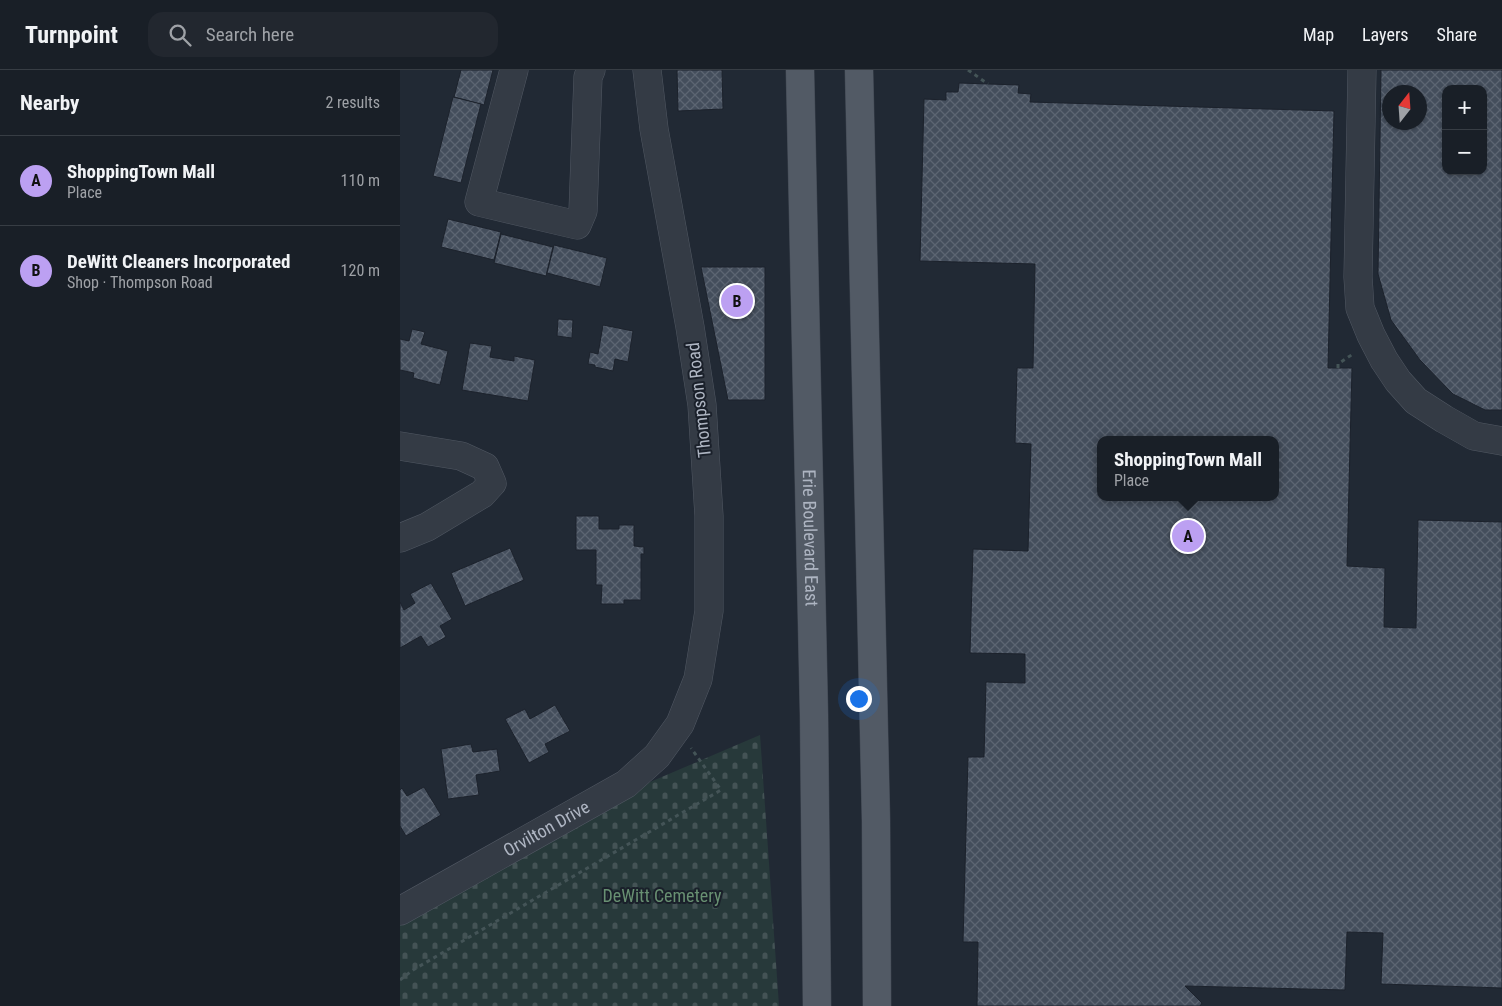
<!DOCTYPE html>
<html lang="en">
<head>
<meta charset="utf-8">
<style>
	:root { --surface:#191f27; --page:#22272f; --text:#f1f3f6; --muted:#9fa2a7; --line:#373d44; --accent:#bca0f2 }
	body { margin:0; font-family:"Roboto Condensed",sans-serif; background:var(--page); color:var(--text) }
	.controls { position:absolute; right:15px; top:15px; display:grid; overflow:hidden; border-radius:10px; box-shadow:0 1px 4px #0004 }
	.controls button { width:45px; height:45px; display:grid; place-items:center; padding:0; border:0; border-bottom:1px solid var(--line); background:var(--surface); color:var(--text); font:25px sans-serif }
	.compass { position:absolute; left:982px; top:15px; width:45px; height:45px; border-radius:50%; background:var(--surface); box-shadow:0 1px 4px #0004; rotate:17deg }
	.you { position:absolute; left:458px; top:628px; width:18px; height:18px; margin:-12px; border:4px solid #fff; border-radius:50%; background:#1a73e8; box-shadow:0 0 0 8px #1a73e833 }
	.badge { display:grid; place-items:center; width:32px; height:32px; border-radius:50%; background:var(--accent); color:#111; font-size:16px; font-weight:700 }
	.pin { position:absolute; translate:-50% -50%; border:2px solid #fff; box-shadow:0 1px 5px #0006 }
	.popup { position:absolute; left:697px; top:366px; width:182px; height:65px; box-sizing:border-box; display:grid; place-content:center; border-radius:10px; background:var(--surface); filter:drop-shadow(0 1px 4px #0005); font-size:16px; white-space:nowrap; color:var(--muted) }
	.popup b { font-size:19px; color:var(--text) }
	.popup::after { content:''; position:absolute; left:50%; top:100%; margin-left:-10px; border:10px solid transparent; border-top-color:var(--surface) }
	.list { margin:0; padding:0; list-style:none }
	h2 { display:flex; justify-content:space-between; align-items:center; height:65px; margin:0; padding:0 20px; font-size:21px }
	h2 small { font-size:16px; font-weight:400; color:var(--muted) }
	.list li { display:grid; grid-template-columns:32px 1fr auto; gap:15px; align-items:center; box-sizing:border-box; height:90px; padding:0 20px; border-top:1px solid var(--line) }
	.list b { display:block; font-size:19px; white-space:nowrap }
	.list p { margin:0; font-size:16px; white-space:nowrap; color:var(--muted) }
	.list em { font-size:16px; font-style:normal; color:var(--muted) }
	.icon { flex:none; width:28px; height:28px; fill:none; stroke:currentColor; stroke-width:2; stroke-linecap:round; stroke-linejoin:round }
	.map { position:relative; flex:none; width:1102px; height:936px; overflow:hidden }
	header { display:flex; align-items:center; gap:30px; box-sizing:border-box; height:70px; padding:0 25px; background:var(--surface); border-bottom:1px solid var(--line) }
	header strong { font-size:24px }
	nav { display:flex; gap:28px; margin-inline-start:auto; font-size:18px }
	.search { width:350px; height:45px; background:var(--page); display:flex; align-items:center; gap:12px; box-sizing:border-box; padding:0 18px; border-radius:15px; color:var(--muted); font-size:19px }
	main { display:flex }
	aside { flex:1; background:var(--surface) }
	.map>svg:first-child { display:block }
	.cemetery { fill:url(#cemetery-stones) }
	.building { fill:url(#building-cross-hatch); stroke:#1c222c; fill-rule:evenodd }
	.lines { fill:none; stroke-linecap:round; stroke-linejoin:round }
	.minor-casing { stroke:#515863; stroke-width:29 }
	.major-casing { stroke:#3d444f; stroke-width:29 }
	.path { stroke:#445457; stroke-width:3; stroke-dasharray:4 4; stroke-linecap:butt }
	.minor { stroke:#343b45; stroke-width:28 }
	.major { stroke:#525a65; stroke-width:28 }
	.labels { text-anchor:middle; stroke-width:4; stroke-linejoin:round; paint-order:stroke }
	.street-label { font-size:18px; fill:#aeb5c2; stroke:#1a202a }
	.park-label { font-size:18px; fill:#689072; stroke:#1a202a }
</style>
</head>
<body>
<header>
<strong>Turnpoint</strong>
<div class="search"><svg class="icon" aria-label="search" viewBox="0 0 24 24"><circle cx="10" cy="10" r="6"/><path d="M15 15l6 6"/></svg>Search here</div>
<nav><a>Map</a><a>Layers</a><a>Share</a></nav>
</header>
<main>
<aside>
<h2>Nearby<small>2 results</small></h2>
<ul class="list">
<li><span class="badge">A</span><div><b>ShoppingTown Mall</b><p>Place</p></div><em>110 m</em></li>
<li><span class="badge">B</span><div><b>DeWitt Cleaners Incorporated</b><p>Shop · Thompson Road</p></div><em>120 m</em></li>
</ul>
</aside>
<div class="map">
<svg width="1102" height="936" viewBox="0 0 1102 936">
	<defs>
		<pattern id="cemetery-stones" width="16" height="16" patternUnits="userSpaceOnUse" patternTransform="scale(1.25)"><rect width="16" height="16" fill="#27393a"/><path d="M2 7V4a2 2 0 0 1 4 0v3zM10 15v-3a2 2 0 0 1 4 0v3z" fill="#445355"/></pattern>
		<pattern id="building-cross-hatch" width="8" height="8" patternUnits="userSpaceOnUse" patternTransform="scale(1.25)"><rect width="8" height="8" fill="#444e5c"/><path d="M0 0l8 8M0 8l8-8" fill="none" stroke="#5c6572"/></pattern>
	</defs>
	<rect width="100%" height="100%" fill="#212934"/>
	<polygon class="cemetery" points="360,665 379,936 0,936 0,849 229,721"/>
	<g class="building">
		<polygon points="61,0 93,0 84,35 54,27"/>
		<polygon points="277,0 322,0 323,39 278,41"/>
		<path d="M981,0H1102V340H1085L1053,324L1020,290L991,250L978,204ZM1046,19H1083V101H1046ZM989,22H1019V52H989Z"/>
		<path d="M559,13L619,15L618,23L631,24L630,32L934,41L928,298H952L947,496L985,498L984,557L1016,558L1018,450L1102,452V918L981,914L983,863L947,862L945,920L785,916L802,933L800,936H577L578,872H563L568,687H584L586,612L625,613V584L570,583L573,479L628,481L631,374L615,373L617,298H633L635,194L520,191L524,29L546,30V22H558ZM700,370H876V427H700Z"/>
		<polygon points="53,27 81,34 61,113 33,106"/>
		<polygon points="48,149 101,162 94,190 41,177"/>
		<polygon points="101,164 153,177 146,206 94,193"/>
		<polygon points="154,175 207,188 200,217 147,203"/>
		<polygon points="301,197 365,197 365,330 328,330"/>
		<polygon points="158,249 173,250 172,268 157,266"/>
		<polygon points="203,255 233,261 228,292 215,289 213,301 195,297 195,295 188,294 190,282 198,284"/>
		<polygon points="12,259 25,262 21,274 48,281 40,315 13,308 14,303 0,300 0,269 9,271"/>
		<polygon points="70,273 92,276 90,287 114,291 114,286 135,290 128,331 62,320"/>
		<polygon points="176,446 199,446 199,459 219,459 219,455 234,455 234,476 244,477 244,484 241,484 241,530 224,530 224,534 201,534 202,515 196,515 196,480 176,480"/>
		<polygon points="110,478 124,510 65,536 51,503"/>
		<polygon points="31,513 52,549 40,556 46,567 28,577 21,566 0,578 0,532 4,540 15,533 10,524"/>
		<polygon points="155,635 170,661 145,674 149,682 129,693 105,649 125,639 130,649"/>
		<polygon points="71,674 73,682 97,679 100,701 76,705 79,725 48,729 41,679"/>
		<polygon points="24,717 41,745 6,766 0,756 0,720 2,718 7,726"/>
	</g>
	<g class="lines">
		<g class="minor-casing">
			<g id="minor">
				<polyline points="114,0 79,132 177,155 183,141 188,7 191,0"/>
				<polyline points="962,0 958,207 960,238 971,265 984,290 998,311 1016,331 1044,349 1074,366 1102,371"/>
				<polyline points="0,376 61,386 85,397 92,413 82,424 27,457 0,468"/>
				<path id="s1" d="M0,841L226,714L257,686L280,654L298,609L309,541V446L302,335L290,257L254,59L247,0"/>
			</g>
		</g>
		<g class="major-casing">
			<g id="major">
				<path id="s2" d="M400,0L414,645L417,936"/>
				<polyline points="459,0 476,751 477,936"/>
			</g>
		</g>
		<g class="path">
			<polyline points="568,0 588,14"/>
			<polyline points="938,298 938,294 953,284"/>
			<polyline points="0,910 13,900 321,720 291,678"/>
		</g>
		<use href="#minor" class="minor"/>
		<use href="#major" class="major"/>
	</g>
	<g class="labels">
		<g class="street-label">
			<text transform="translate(299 330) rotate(-96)" y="6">Thompson Road</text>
			<text dy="6" stroke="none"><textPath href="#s2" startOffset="468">Erie Boulevard East</textPath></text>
			<text dy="6" stroke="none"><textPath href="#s1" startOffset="168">Orvilton Drive</textPath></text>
		</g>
		<g class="park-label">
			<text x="262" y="832">DeWitt Cemetery</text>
		</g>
	</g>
</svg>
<div class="controls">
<button>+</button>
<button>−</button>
</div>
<svg class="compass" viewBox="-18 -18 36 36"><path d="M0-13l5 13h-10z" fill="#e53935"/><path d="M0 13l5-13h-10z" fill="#9fa2a7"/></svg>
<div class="you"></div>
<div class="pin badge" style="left:788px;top:466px">A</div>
<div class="popup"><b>ShoppingTown Mall</b>Place</div>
<div class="pin badge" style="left:337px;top:231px">B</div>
</div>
</main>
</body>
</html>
